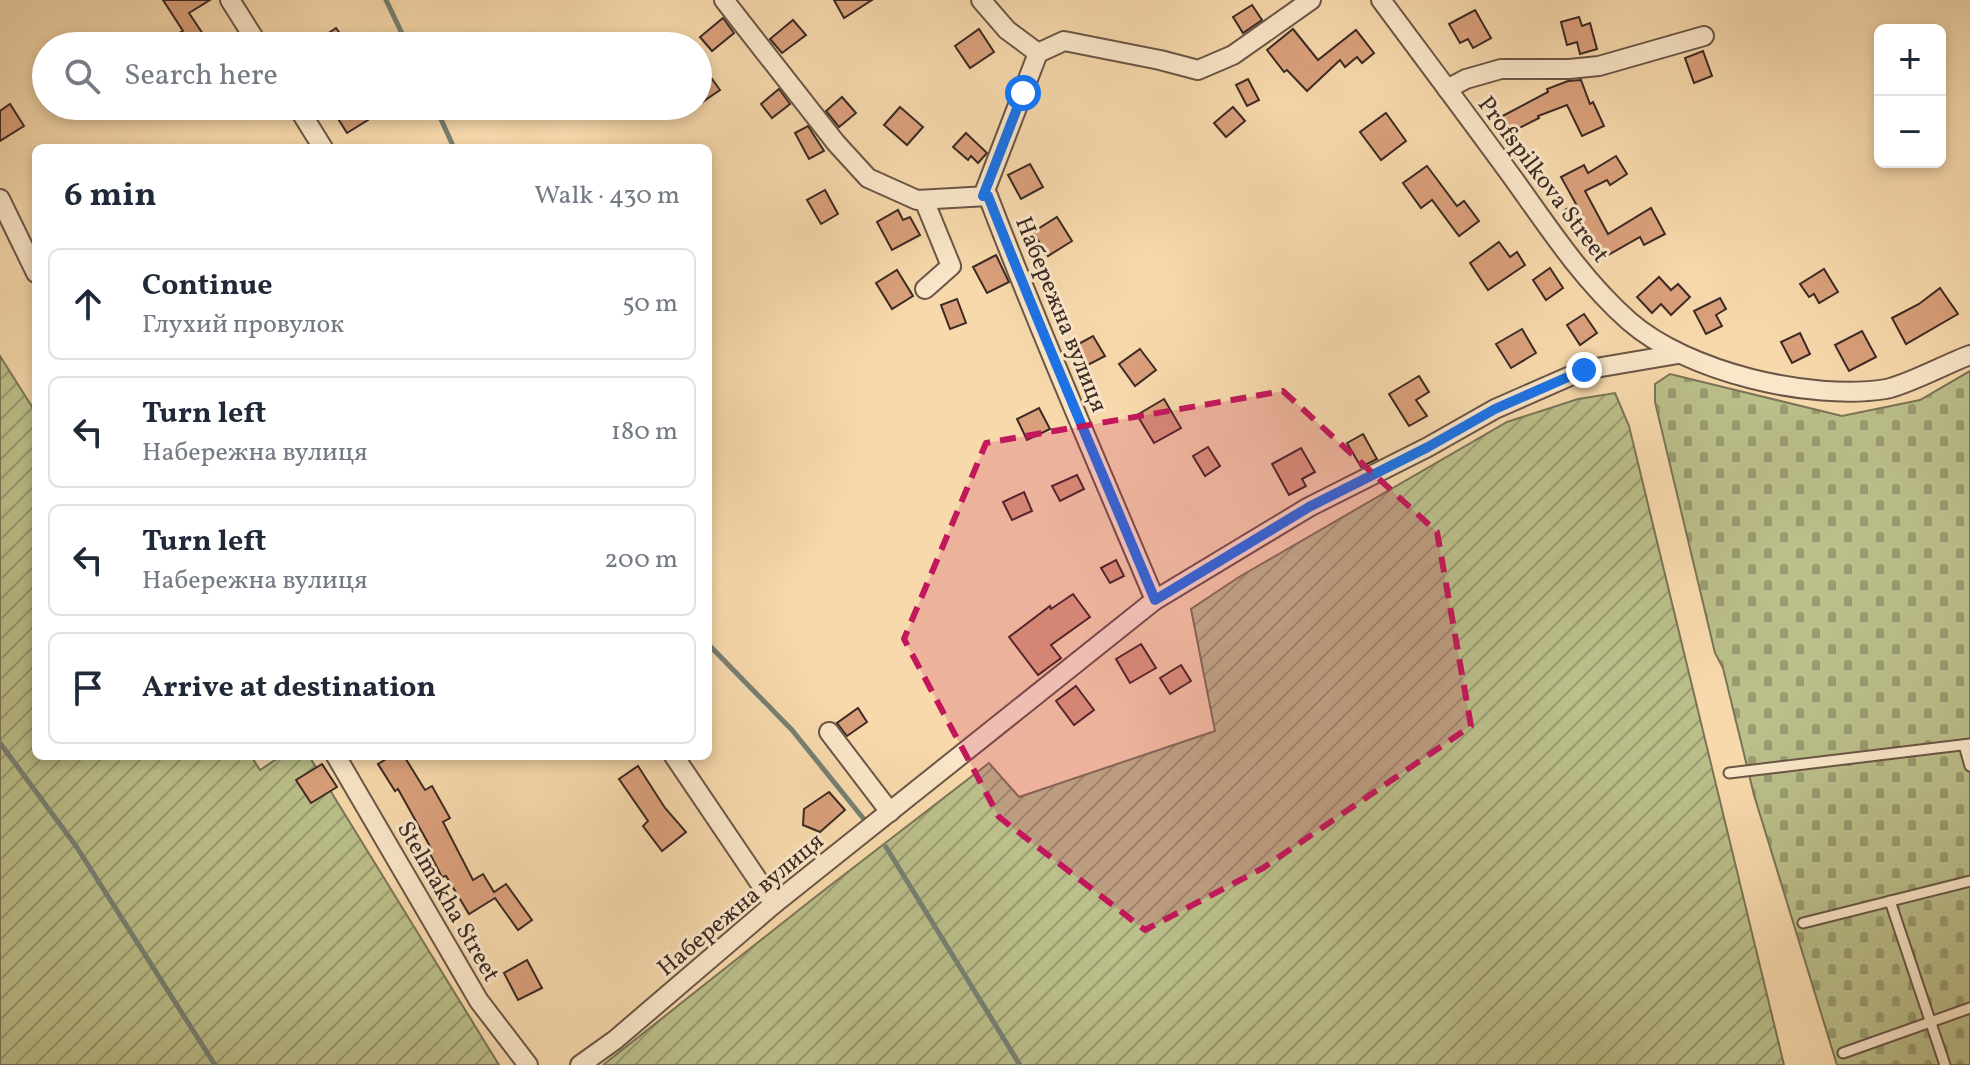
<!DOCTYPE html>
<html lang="en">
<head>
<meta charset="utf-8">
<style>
	:root { --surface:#fff; --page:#f2f2f3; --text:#1f2937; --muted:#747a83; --line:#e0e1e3 }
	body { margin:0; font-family:Vollkorn,serif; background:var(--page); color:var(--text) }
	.controls { position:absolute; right:24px; top:24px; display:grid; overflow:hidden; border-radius:12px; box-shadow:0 4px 12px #0003 }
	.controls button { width:72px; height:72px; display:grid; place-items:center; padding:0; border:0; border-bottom:2px solid var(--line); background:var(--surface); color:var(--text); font:40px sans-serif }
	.stop { position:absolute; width:24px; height:24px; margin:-18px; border:6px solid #1a73e8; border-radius:50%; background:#fff }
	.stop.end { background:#1a73e8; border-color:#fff; box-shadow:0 2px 8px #0008 }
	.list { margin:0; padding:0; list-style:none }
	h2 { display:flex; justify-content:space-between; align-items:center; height:104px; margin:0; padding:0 32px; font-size:34px }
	h2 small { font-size:26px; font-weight:400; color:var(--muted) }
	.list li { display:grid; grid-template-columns:52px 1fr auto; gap:24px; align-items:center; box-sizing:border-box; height:112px; margin:0 16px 16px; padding:0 16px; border:2px solid var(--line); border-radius:12px }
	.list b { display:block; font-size:30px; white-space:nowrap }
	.list p { margin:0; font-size:26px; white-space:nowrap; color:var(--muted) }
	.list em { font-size:26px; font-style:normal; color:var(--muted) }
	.icon { flex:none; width:44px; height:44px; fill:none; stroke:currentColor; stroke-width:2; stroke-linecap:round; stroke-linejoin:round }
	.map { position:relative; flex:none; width:1970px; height:1065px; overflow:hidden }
	.search { position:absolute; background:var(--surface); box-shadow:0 4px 12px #0003; left:32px; top:32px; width:680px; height:88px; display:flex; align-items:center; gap:20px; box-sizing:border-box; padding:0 28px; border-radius:44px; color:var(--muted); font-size:30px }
	.panel { position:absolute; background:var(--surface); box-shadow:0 4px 12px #0003; left:32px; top:144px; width:680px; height:616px; border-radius:12px }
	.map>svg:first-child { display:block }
	.cemetery { fill:url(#cemetery-stones); stroke:#7b7457; stroke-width:2 }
	.garden { fill:url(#garden-furrows); stroke:#7b7457; stroke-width:2 }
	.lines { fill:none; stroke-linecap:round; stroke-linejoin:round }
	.stream { stroke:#768073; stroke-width:5 }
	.building { fill:#daa07b; stroke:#3b2a24; stroke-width:2 }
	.lane-casing { stroke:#6a5646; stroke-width:13 }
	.street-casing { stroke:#6a5646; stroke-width:22 }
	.lane { stroke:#fae6c9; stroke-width:9 }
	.street { stroke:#fae6c9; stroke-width:18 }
	.route { stroke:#1a73e8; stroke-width:10 }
	.marked { fill:#c2185b; fill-opacity:0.2; stroke:#c2185b; stroke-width:6; stroke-dasharray:16 10; stroke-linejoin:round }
	.labels { text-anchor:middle; stroke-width:6; stroke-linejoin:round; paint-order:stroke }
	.street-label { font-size:24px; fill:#3b2a24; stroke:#fae6c9 }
</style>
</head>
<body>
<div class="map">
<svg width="1970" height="1065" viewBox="0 0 1970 1065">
	<defs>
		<pattern id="cemetery-stones" width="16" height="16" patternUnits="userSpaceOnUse" patternTransform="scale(2)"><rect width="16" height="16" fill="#bbbf8a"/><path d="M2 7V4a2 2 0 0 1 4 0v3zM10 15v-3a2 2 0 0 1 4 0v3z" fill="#999b71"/></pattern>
		<pattern id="garden-furrows" width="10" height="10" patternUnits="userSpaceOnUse" patternTransform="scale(2)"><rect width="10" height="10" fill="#bbbf8a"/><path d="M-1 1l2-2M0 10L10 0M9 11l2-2" fill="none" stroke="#999b71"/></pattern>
	</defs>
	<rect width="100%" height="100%" fill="#f7d9ac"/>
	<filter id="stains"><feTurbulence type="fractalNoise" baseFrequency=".0025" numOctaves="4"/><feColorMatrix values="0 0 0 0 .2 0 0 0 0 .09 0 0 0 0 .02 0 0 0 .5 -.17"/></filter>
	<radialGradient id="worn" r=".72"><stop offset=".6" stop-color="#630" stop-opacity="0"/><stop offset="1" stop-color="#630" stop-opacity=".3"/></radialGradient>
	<polygon class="cemetery" points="1970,371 1970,1065 1837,1065 1754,795 1723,668 1715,653 1655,402 1655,384 1670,374 1842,416 1920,400"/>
	<g class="garden">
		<polygon points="0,356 36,413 36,756 251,756 260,770 281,756 309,756 499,1065 0,1065"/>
		<polygon points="1615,393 1629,426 1784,1065 603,1065 814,898 989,763 1019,797 1215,731 1191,609 1239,577 1507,422 1578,399"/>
	</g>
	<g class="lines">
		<g class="stream">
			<polyline points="386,0 408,46"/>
			<polyline points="435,106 454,148"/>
			<polyline points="708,644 792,730 867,823"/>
			<polyline points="0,743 76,846 215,1065"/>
			<polyline points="886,847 1020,1065"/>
		</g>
	</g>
	<g class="building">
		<polygon points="163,0 210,0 189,13 211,46 178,46 172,37 183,31"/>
		<polygon points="834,0 872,0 844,18"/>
		<polygon points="1252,5 1262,20 1243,33 1233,17"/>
		<polygon points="1475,10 1491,38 1473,48 1468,39 1460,43 1449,24"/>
		<polygon points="1579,17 1582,26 1590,23 1597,49 1580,54 1577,42 1567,45 1561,22"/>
		<polygon points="723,18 734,33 712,51 700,37"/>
		<polygon points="793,20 806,35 782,53 770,39"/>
		<polygon points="336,28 349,46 309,46"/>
		<polygon points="979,29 994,52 970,68 955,46"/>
		<polygon points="1293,29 1318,60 1356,30 1374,53 1362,63 1357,57 1345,67 1340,60 1307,91 1287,70 1284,72 1267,50"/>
		<polygon points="1703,51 1712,76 1694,83 1685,58"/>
		<polygon points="707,72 720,90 698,105 698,78"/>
		<polygon points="1248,79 1259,100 1247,106 1236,85"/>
		<polygon points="1581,80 1590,104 1593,102 1604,126 1582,136 1567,105 1538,116 1539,118 1502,137 1493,121 1548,92 1547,89 1568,81"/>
		<polygon points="779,89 790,104 772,118 761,104"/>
		<polygon points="842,97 856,113 839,127 826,111"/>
		<polygon points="10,104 24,126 0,141 0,111"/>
		<polygon points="330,106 358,106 368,120 347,133"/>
		<polygon points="900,107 923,127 907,145 884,125"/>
		<polygon points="1233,107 1245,121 1226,137 1214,123"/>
		<polygon points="1386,113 1406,141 1381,160 1360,132"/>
		<polygon points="808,126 824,151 809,159 795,133"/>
		<polygon points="966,133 987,153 978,163 971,156 968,160 953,147"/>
		<polygon points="1616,156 1627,174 1610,185 1607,180 1585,191 1608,234 1651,208 1665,234 1644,245 1640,237 1603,258 1586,227 1577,232 1565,210 1576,204 1561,177 1584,165 1588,173"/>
		<polygon points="1030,164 1043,187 1021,199 1008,175"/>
		<polygon points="1427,166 1457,206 1464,201 1479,221 1459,236 1432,200 1421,208 1403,183"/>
		<polygon points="825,190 838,214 821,224 807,200"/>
		<polygon points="898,210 903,220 910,217 920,235 892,250 877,222"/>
		<polygon points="1057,217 1072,241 1048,256 1033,232"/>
		<polygon points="1499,242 1510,257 1517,252 1525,265 1488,290 1470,263"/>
		<polygon points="996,255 1009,282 987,293 973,267"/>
		<polygon points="1550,268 1563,288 1546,300 1533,280"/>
		<polygon points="1824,269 1838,292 1819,303 1814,294 1809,297 1800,284"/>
		<polygon points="897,270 913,296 892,309 876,283"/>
		<polygon points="1659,277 1671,290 1678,284 1690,297 1671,315 1661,304 1652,313 1637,297"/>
		<polygon points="1940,288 1958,314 1906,344 1892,318 1919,304"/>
		<polygon points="1720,298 1726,309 1716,315 1722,326 1706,334 1694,311"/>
		<polygon points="957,299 966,323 950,329 941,305"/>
		<polygon points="1584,314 1597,333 1580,345 1567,325"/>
		<polygon points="1522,329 1536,353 1511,368 1496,344"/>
		<polygon points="1862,331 1876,357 1849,371 1835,345"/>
		<polygon points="1800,333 1810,354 1792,363 1781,342"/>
		<polygon points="1093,336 1105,356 1084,367 1073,347"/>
		<polygon points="1140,349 1156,370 1135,386 1119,364"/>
		<polygon points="1419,376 1429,392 1416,400 1427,416 1409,426 1389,394"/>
		<polygon points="1164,399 1181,428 1154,443 1137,415"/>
		<polygon points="1039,408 1050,429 1027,440 1017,419"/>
		<polygon points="1363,434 1377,459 1361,467 1347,443"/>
		<polygon points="1208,447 1220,466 1205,476 1193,456"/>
		<polygon points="1301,448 1315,472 1302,479 1306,486 1289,495 1272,464"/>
		<polygon points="1077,475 1084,489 1060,501 1052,486"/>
		<polygon points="1024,492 1032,511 1012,520 1003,502"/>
		<polygon points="1116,560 1124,576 1110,583 1101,568"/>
		<polygon points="1073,594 1090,617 1051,645 1061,658 1038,675 1009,637 1050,606 1051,609"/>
		<polygon points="1141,644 1156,668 1130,683 1116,659"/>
		<polygon points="1181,665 1191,681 1170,694 1160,678"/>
		<polygon points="1076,686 1094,710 1074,725 1056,701"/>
		<polygon points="858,708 867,722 847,736 837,723"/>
		<polygon points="391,756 404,756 425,790 432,786 450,818 443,822 473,880 483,874 494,892 506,884 532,920 518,930 495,898 469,914 446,876 442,877 429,852 432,850 398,789 395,791 378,764"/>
		<polygon points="322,764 337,787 311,803 296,780"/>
		<polygon points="638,766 665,808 686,832 662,851 643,826 648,821 619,779"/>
		<polygon points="829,792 845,810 820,832 803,825 804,809"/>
		<polygon points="527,960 542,988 518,1000 504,973"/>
	</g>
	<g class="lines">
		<g class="lane-casing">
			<g id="lane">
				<polyline points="1964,745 1970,766"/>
				<polyline points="1729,773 1970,744"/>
				<polyline points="1890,901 1945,1065"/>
				<polyline points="1803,923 1970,881"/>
				<polyline points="1843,1053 1970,1008"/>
			</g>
		</g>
		<g class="street-casing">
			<g id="street">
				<polyline points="230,0 259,46"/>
				<path d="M724,0L836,143L868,178L917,200L988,196C1040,332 1098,465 1155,600"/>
				<polyline points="981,0 1007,30 1038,53 983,196"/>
				<path d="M1381,0C1427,62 1473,123 1518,185C1552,233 1585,282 1629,321C1687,372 1810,401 1886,389C1907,385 1948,363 1970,355"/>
				<polyline points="1038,53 1064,41 1160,60 1198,70 1233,55 1311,0"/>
				<polyline points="1447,89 1466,79 1501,69 1569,69 1599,66 1704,36"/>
				<polyline points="297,106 323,148"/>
				<polyline points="0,199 36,273"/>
				<polyline points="924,200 951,266 925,289"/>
				<polyline points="829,732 890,812"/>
				<polyline points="336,756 479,1001 528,1065"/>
				<polyline points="674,756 774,904"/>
				<polyline points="580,1065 615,1040 774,904 1155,600 1309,507 1428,447 1495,409 1584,370 1678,354"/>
			</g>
		</g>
		<use href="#lane" class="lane"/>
		<use href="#street" class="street"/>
	</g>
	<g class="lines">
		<path class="route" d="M1023,93L983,196H988C1041,332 1099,465 1155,600L1309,507L1428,447L1495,409L1584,370"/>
	</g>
	<path class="marked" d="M1283,391L1437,532L1471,726L1263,868L1145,930L999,817L904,639L986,443Z"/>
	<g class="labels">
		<g class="street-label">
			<text transform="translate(1544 179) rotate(53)" y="8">Profspilkova Street</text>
			<text transform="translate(1062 314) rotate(68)" y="8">Набережна вулиця</text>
			<text transform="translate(449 901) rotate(60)" y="8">Stelmakha Street</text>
			<text transform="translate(740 904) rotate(-40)" y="8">Набережна вулиця</text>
		</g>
	</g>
	<rect width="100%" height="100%" filter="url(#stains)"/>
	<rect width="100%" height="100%" fill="url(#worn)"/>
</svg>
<div class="controls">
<button>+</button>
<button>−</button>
</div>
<div class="stop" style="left:1023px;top:93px"></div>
<div class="stop end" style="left:1584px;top:370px"></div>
<div class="search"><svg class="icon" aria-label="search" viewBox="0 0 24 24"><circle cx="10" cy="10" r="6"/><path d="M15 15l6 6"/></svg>Search here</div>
<section class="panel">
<h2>6 min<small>Walk · 430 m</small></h2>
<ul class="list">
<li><svg class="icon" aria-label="ahead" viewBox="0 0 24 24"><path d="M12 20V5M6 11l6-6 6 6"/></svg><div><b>Continue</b><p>Глухий провулок</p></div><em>50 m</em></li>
<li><svg class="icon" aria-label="left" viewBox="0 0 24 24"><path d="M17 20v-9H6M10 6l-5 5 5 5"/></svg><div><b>Turn left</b><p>Набережна вулиця</p></div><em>180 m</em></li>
<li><svg class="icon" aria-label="left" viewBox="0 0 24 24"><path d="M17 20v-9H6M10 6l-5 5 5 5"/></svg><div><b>Turn left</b><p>Набережна вулиця</p></div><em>200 m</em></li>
<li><svg class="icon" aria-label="arrive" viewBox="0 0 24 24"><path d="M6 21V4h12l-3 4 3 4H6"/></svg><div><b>Arrive at destination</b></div></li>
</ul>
</section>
</div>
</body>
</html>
